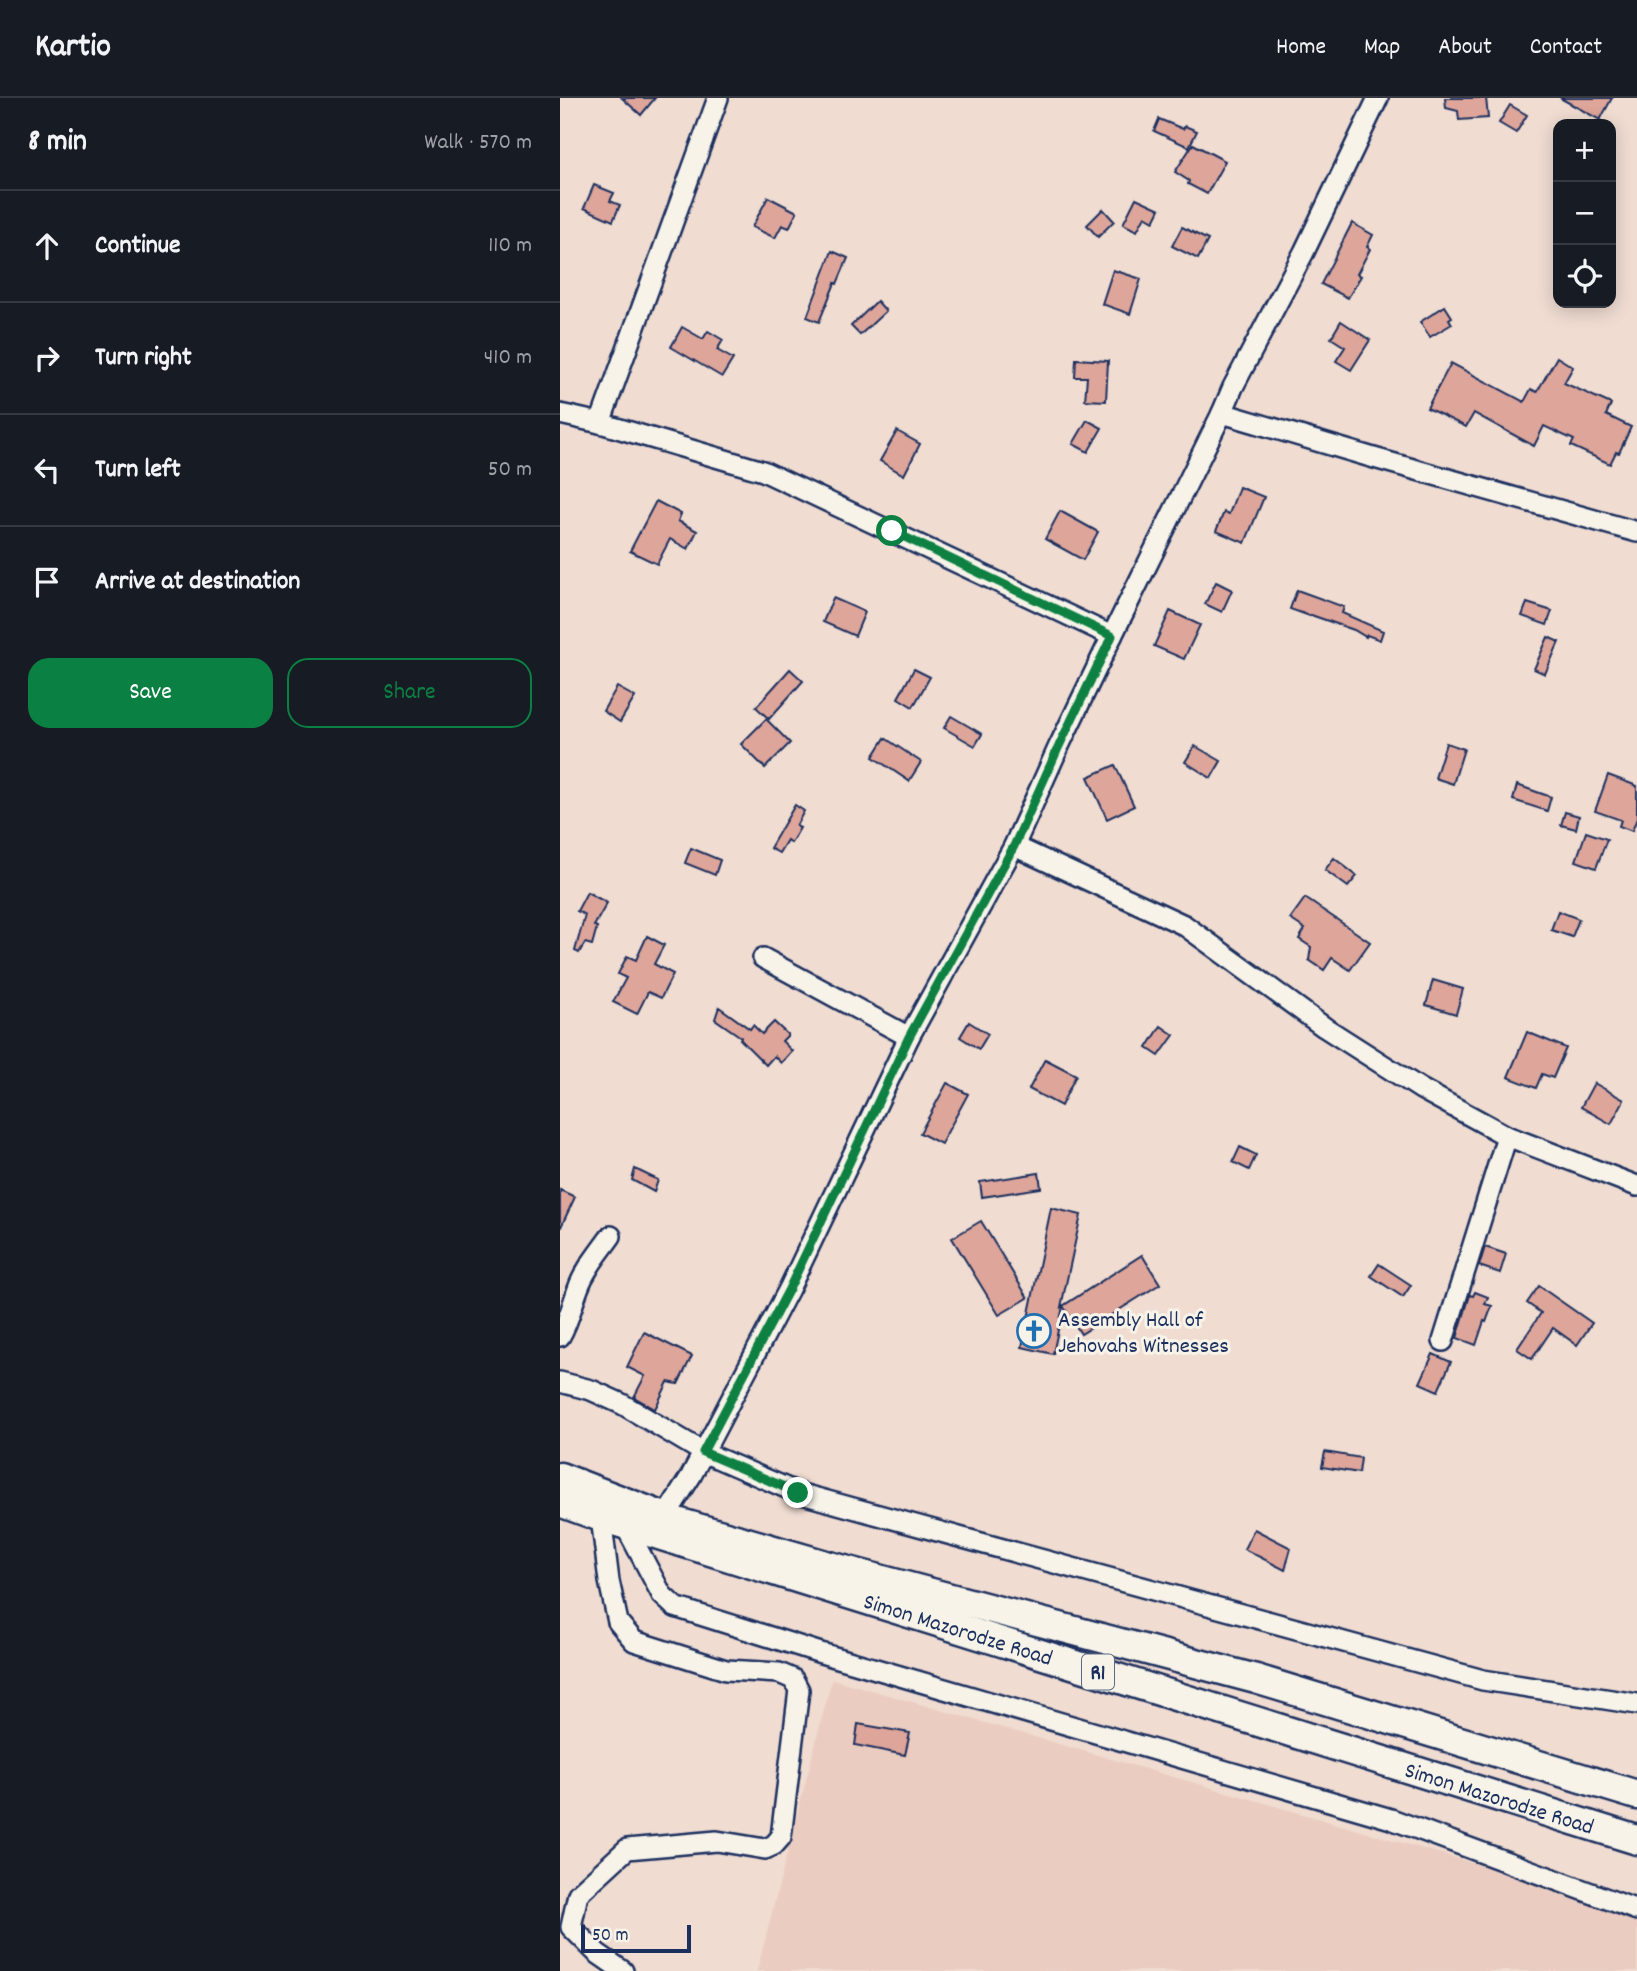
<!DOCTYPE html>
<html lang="en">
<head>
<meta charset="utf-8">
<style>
	:root { --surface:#171b24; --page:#20242c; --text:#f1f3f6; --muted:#9ea1a6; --line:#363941; --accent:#0b8043 }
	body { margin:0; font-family:Dekko,sans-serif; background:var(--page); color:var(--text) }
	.controls { position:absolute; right:21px; top:21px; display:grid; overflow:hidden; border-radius:14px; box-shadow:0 4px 18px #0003 }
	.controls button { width:63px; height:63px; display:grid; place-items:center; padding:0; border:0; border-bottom:2px solid var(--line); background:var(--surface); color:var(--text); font:35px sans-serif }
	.scale { position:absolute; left:21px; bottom:18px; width:110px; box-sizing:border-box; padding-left:7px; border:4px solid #1b2f5e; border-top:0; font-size:19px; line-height:24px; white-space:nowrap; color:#1b2f5e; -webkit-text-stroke:5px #f7f3e8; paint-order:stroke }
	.stop { position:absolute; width:21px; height:21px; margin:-16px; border:5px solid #0b8043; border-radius:50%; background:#fff }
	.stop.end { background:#0b8043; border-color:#fff; box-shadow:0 2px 7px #0008 }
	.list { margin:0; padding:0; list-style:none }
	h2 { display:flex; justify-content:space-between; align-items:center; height:91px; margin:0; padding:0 28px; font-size:30px }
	h2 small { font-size:23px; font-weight:400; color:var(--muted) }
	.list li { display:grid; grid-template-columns:46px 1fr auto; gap:21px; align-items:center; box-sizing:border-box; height:112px; padding:0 28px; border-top:2px solid var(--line) }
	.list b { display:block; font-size:26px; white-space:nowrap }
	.list em { font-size:23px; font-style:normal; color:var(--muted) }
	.actions { display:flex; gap:14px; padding:21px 28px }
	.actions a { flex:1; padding:16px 0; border:2px solid var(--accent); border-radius:21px; text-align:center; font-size:24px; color:var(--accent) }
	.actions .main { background:var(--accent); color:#fff }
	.icon { flex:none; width:38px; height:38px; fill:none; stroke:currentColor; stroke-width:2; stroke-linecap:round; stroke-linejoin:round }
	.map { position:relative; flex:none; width:1077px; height:1873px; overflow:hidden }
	header { display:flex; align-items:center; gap:42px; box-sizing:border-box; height:98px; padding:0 35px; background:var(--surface); border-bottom:2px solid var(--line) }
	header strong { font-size:33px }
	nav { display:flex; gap:38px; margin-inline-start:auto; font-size:24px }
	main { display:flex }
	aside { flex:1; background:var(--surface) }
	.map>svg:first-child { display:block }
	.built { fill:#ebccc0 }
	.building { fill:#dea59a; stroke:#1b2f5e; stroke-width:2 }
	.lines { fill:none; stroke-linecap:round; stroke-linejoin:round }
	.minor-casing { stroke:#1b2f5e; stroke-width:24 }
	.highway-casing { stroke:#1b2f5e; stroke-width:33 }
	.minor { stroke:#f7f3e8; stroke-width:19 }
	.highway { stroke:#f7f3e8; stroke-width:28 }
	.route { stroke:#0b8043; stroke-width:9 }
	.labels { text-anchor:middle; stroke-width:6; stroke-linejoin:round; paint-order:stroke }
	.shield { fill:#f7f3e8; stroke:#5d6a87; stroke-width:2 }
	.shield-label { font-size:21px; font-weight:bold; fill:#1b2f5e }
	.poi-label { font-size:23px; fill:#1b2f5e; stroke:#f7f3e8; text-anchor:start }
	.street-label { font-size:23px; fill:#1b2f5e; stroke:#f7f3e8 }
</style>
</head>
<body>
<header>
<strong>Kartio</strong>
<nav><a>Home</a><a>Map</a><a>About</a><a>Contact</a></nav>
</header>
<main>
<aside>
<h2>8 min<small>Walk · 570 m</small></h2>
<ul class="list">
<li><svg class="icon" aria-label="ahead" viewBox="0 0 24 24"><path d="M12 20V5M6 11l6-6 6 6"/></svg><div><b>Continue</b></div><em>110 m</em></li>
<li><svg class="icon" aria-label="right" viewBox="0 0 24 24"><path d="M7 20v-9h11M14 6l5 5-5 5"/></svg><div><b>Turn right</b></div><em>410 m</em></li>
<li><svg class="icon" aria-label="left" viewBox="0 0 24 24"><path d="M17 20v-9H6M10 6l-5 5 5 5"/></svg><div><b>Turn left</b></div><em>50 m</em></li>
<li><svg class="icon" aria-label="arrive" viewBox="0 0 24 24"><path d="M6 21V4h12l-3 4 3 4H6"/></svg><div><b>Arrive at destination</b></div></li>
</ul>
<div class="actions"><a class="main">Save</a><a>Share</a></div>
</aside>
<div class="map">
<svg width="1077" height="1873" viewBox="0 0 1077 1873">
	<rect width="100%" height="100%" fill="#f0dcd1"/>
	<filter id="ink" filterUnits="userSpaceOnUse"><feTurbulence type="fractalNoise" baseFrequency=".0143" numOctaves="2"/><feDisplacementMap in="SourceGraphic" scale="14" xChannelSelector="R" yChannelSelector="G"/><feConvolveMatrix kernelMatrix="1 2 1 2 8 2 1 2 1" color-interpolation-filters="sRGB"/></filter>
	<g filter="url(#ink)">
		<polygon class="built" points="272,1581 1077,1812 1077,1873 197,1873"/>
		<g class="building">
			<polygon points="62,0 95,0 81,17"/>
			<polygon points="885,0 926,0 928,20 899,22 898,13 886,10"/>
			<polygon points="1000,0 1052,0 1040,22"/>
			<polygon points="950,7 967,17 956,35 939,25"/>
			<polygon points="599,21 623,31 625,28 637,33 629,49 594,33"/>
			<polygon points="633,46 665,63 647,96 628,86 629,83 615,74"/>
			<polygon points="34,87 54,95 50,103 60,107 53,123 24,110"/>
			<polygon points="208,99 237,114 229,130 222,127 215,140 192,129"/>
			<polygon points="576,100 600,111 594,123 585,118 577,133 563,126"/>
			<polygon points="543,111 554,123 538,139 527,127"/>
			<polygon points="792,125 813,137 807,149 810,151 797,176 801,178 788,200 761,186"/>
			<polygon points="622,129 648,142 638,161 612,148"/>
			<polygon points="272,153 288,160 277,186 275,185 259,224 247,219"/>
			<polygon points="553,172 581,181 570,216 542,206"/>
			<polygon points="317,203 326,213 300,237 291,228"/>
			<polygon points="885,208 892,219 889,221 892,226 870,239 860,224"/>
			<polygon points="781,223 810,242 791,272 776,263 785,249 771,240"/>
			<polygon points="122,229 143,241 148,233 163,242 157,252 173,261 162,279 111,249"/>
			<polygon points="997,259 1013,269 1004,285 1051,306 1046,317 1071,329 1059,355 1056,354 1050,366 1011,348 1014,342 984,328 974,348 914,315 906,329 867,310 891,265 964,304 971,291 977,294"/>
			<polygon points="516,261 548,263 546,303 525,302 527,279 515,279"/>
			<polygon points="527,322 542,330 528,354 513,346"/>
			<polygon points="337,333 360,346 344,377 320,363"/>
			<polygon points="679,389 704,399 685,445 656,433 664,414 669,416"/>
			<polygon points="96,403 121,416 118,423 137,433 128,451 110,441 97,466 70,453"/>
			<polygon points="500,413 538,434 523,462 485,441"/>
			<polygon points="656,484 672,492 662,514 645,506"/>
			<polygon points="737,492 784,509 782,515 823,533 820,542 807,537 806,539 794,532 751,517 750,518 730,511"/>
			<polygon points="273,500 305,514 295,538 263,524"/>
			<polygon points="967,505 992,513 987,527 962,518"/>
			<polygon points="610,513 640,527 624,561 594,548"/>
			<polygon points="988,539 999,544 985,576 974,571"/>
			<polygon points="230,571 243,583 209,621 196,609"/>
			<polygon points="354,571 370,579 353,609 338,600"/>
			<polygon points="57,589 75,599 60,624 43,613"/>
			<polygon points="391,618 422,636 415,648 384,630"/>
			<polygon points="206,621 230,645 205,670 181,646"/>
			<polygon points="325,640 361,664 349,683 313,659"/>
			<polygon points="886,645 904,651 893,686 875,680"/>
			<polygon points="635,648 661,663 651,680 625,664"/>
			<polygon points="555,667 574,708 547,721 528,679"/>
			<polygon points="1048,677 1077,688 1077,720 1072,733 1059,728 1061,722 1035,713"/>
			<polygon points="957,687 991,699 987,713 953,702"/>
			<polygon points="235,707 244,713 236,728 240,730 231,745 227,742 219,755 210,750"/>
			<polygon points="1005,714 1019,718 1016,731 1001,727"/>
			<polygon points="1026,734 1047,741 1036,770 1016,763"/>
			<polygon points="131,750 160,762 155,777 125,765"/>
			<polygon points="774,760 797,778 788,789 765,772"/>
			<polygon points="27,794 47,805 34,828 37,829 32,847 25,845 19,855 15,853 25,817 17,813"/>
			<polygon points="745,800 810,844 790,872 772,860 764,872 749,862 751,849 739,841 745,831 730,821"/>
			<polygon points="998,813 1019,821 1012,839 991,832"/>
			<polygon points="87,838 104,847 94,866 113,876 101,900 88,894 77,916 53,904 66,880 58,876 67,858 76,862"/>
			<polygon points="873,882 903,891 896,916 866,907"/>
			<polygon points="159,909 190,931 193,927 202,936 214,924 228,937 222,943 232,953 221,965 214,958 206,967 180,941 181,939 155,921"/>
			<polygon points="409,924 428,936 419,951 400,939"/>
			<polygon points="601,928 614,937 599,958 587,950"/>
			<polygon points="967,934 1006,950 993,980 982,976 976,990 948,979"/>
			<polygon points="485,961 516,977 501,1008 469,991"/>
			<polygon points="387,985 408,996 381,1046 360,1035"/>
			<polygon points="1034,985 1064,1002 1051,1026 1021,1009"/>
			<polygon points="680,1049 696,1057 689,1072 673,1064"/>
			<polygon points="75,1071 98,1082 94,1094 72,1082"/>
			<polygon points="479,1075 481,1090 422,1099 420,1084"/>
			<polygon points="0,1092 15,1099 0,1131"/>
			<polygon points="491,1110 521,1117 501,1209 582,1157 600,1186 521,1236 503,1208 493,1256 462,1249"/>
			<polygon points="421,1123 468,1200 439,1217 392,1140"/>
			<polygon points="925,1149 946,1156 940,1175 919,1168"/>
			<polygon points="819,1166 851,1187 843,1199 811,1178"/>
			<polygon points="979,1188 1032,1225 1017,1247 993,1230 972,1261 957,1251 981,1215 967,1205"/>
			<polygon points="915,1194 928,1199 925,1206 932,1208 926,1224 924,1223 916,1247 897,1240 910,1197 913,1198"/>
			<polygon points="84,1234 132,1258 118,1286 108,1284 95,1311 74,1299 85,1278 67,1269"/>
			<polygon points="873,1256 891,1264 878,1293 860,1285"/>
			<polygon points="765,1354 801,1360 799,1375 762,1369"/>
			<polygon points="694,1431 731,1450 725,1472 684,1451"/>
			<polygon points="298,1626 350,1635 345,1657 295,1647"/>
		</g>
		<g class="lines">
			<g class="minor-casing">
				<g id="minor">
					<polyline points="662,315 673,289 744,154 818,0"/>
					<polyline points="0,316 40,325 203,373 552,538"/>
					<polyline points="40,325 158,0"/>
					<polyline points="454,748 624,827 764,929 861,991 947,1038 1077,1088"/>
					<polyline points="203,860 349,939"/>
					<path d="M0,1238C9,1223 12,1207 18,1191C25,1171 39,1155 51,1138"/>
					<polyline points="883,1243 947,1038"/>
					<polyline points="0,1284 31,1292 62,1306 143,1354 238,1395 923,1582 1077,1606"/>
					<polyline points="41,1419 49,1483 58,1524 74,1543 166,1572 219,1575 233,1581 239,1592 221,1739 214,1747 205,1751 157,1743 67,1751 18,1796 11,1829 37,1855 63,1873"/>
					<polyline points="105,1419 131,1378 229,1191 349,939 454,748 499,648 552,538 662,315 814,360 1077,434"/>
					<polyline points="65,1427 102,1497 115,1509 261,1555 831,1721 1077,1812"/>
				</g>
			</g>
			<g class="highway-casing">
				<g id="highway">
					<polyline points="0,1379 117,1424 266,1467 696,1581 1077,1697"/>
					<path id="s1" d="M0,1404L41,1419L1077,1742"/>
				</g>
			</g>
			<use href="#minor" class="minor"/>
			<use href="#highway" class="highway"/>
		</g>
	</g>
	<g class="lines" filter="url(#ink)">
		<polyline class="route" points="238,1395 143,1354 229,1191 349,939 454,748 499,648 552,538 332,433"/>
	</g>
	<defs>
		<g id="church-ring" transform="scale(1.75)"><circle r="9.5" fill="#f7f3e8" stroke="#1f6fb2" stroke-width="1.5"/><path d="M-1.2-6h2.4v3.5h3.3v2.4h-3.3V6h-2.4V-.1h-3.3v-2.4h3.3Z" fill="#1f6fb2"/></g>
	</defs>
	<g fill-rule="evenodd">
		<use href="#church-ring" x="474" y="1233"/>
	</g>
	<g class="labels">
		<rect class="shield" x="522" y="1556.5" width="32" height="35" rx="5"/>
		<g class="shield-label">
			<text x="538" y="1581">R1</text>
		</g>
		<g class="poi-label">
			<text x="498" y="1228">Assembly Hall of<tspan x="498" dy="26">Jehovahs Witnesses</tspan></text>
		</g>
		<g class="street-label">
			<text dy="8" stroke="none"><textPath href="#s1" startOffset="418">Simon Mazorodze Road</textPath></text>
			<text dy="8" stroke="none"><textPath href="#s1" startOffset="985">Simon Mazorodze Road</textPath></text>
		</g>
	</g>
</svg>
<div class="controls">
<button>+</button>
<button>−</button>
<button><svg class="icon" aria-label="locate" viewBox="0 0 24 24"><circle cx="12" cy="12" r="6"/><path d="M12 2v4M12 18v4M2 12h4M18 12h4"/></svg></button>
</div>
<div class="scale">50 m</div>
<div class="stop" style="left:332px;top:433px"></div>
<div class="stop end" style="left:238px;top:1395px"></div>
</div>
</main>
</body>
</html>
